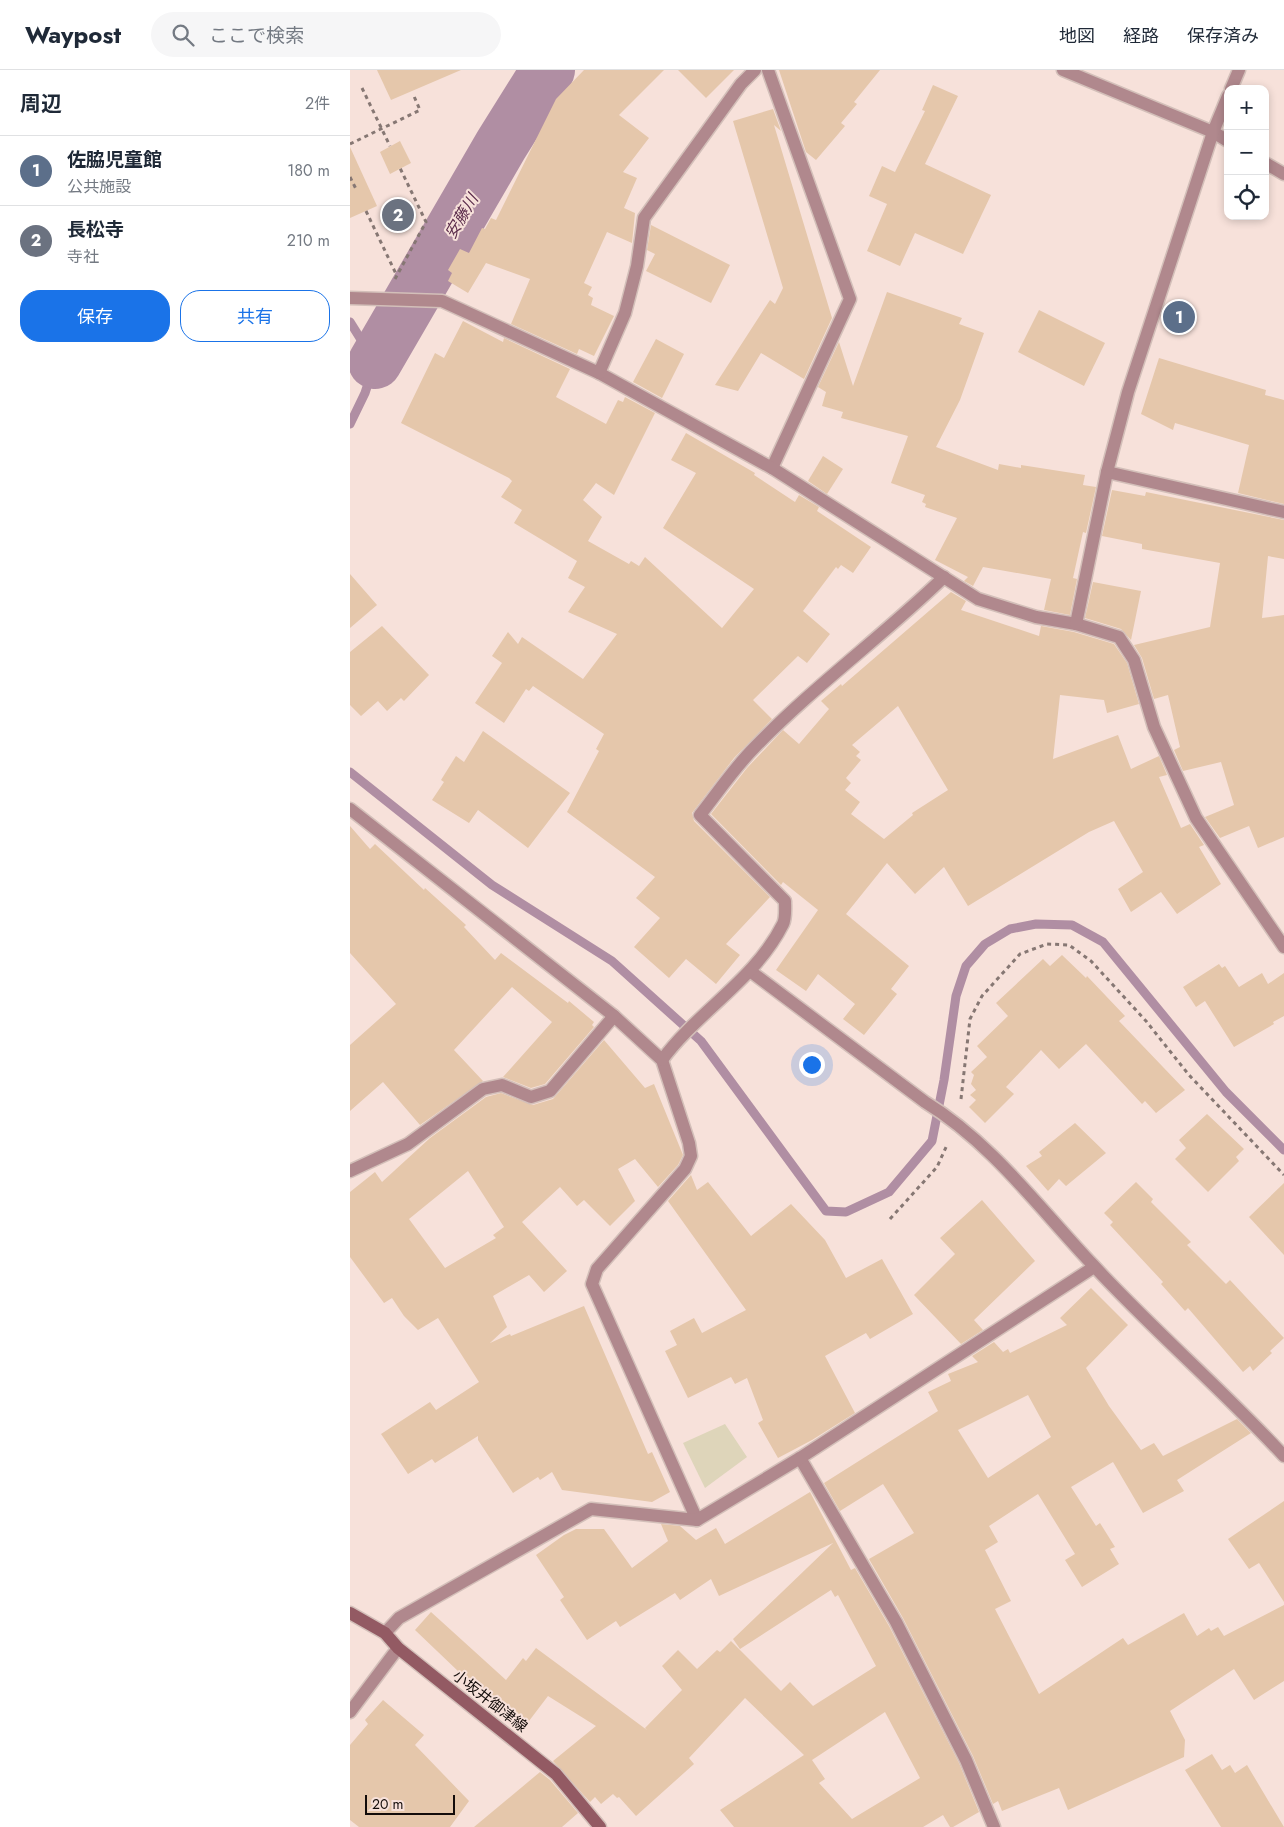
<!DOCTYPE html>
<html lang="ja">
<head>
<meta charset="utf-8">
<style>
	:root { --surface:#fff; --page:#f6f6f7; --text:#1f2937; --muted:#747a83; --line:#e0e1e3; --accent:#1a73e8 }
	body { margin:0; font-family:Jost,"Noto Sans JP",sans-serif; background:var(--page); color:var(--text) }
	.controls { position:absolute; right:15px; top:15px; display:grid; overflow:hidden; border-radius:10px; box-shadow:0 2px 8px #0003 }
	.controls button { width:45px; height:45px; display:grid; place-items:center; padding:0; border:0; border-bottom:1px solid var(--line); background:var(--surface); color:var(--text); font:25px sans-serif }
	.scale { position:absolute; left:15px; bottom:12px; width:90px; box-sizing:border-box; padding-left:5px; border:2px solid #130c0a; border-top:0; font-size:14px; line-height:18px; white-space:nowrap; color:#130c0a; -webkit-text-stroke:4px #f7e1da; paint-order:stroke }
	.you { position:absolute; left:461px; top:994px; width:18px; height:18px; margin:-12px; border:4px solid #fff; border-radius:50%; background:#1a73e8; box-shadow:0 0 0 8px #1a73e833 }
	.badge { display:grid; place-items:center; width:32px; height:32px; border-radius:50%; background:var(--accent); color:#fff; font-size:16px; font-weight:700 }
	.pin { position:absolute; translate:-50% -50%; border:2px solid #fff; box-shadow:0 1px 5px #0006 }
	.list { margin:0; padding:0; list-style:none }
	h2 { display:flex; justify-content:space-between; align-items:center; height:65px; margin:0; padding:0 20px; font-size:21px }
	h2 small { font-size:16px; font-weight:400; color:var(--muted) }
	.list li { display:grid; grid-template-columns:32px 1fr auto; gap:15px; align-items:center; box-sizing:border-box; height:70px; padding:0 20px; border-top:1px solid var(--line) }
	.list b { display:block; font-size:19px; white-space:nowrap }
	.list p { margin:0; font-size:16px; white-space:nowrap; color:var(--muted) }
	.list em { font-size:16px; font-style:normal; color:var(--muted) }
	.actions { display:flex; gap:10px; padding:15px 20px }
	.actions a { flex:1; padding:11px 0; border:1px solid var(--accent); border-radius:20px; text-align:center; font-size:18px; color:var(--accent) }
	.actions .main { background:var(--accent); color:#fff }
	.icon { flex:none; width:28px; height:28px; fill:none; stroke:currentColor; stroke-width:2; stroke-linecap:round; stroke-linejoin:round }
	.map { position:relative; flex:none; width:934px; height:1757px; overflow:hidden }
	header { display:flex; align-items:center; gap:30px; box-sizing:border-box; height:70px; padding:0 25px; background:var(--surface); border-bottom:1px solid var(--line) }
	header strong { font-size:24px }
	nav { display:flex; gap:28px; margin-inline-start:auto; font-size:18px }
	.search { width:350px; height:45px; background:var(--page); display:flex; align-items:center; gap:12px; box-sizing:border-box; padding:0 18px; border-radius:28px; color:var(--muted); font-size:19px }
	main { display:flex }
	aside { flex:1; background:var(--surface) }
	.map>svg:first-child { display:block }
	.green { fill:#ded5ba }
	.lines { fill:none; stroke-linecap:round; stroke-linejoin:round }
	.stream { stroke:#b08ea3; stroke-width:9 }
	.river { stroke:#b08ea3; stroke-width:54 }
	.building { fill:#e5c7ab; fill-rule:evenodd }
	.street-casing { stroke:#d3bfb9; stroke-width:15 }
	.secondary-casing { stroke:#d3bfb9; stroke-width:15 }
	.path { stroke:#867773; stroke-width:3; stroke-dasharray:4 4; stroke-linecap:butt }
	.street { stroke:#b0888d; stroke-width:12 }
	.secondary { stroke:#935a63; stroke-width:12 }
	.labels { text-anchor:middle; stroke-width:4; stroke-linejoin:round; paint-order:stroke }
	.street-label { font-size:15px; fill:#130c0a; stroke:#f7e1da }
	.water-label { font-size:16px; font-style:italic; fill:#5b2c4b; stroke:#f7e1da }
</style>
</head>
<body>
<header>
<strong>Waypost</strong>
<div class="search"><svg class="icon" aria-label="search" viewBox="0 0 24 24"><circle cx="10" cy="10" r="6"/><path d="M15 15l6 6"/></svg>ここで検索</div>
<nav><a>地図</a><a>経路</a><a>保存済み</a></nav>
</header>
<main>
<aside>
<h2>周辺<small>2件</small></h2>
<ul class="list">
<li><span class="badge" style="background:#5c6f8a">1</span><div><b>佐脇児童館</b><p>公共施設</p></div><em>180 m</em></li>
<li><span class="badge" style="background:#6b7280">2</span><div><b>長松寺</b><p>寺社</p></div><em>210 m</em></li>
</ul>
<div class="actions"><a class="main">保存</a><a>共有</a></div>
</aside>
<div class="map">
<svg width="934" height="1757" viewBox="0 0 934 1757">
	<rect width="100%" height="100%" fill="#f7e1da"/>
	<polygon class="green" points="375,1354 397,1387 355,1418 333,1373"/>
	<g class="lines">
		<g class="stream">
			<polyline points="0,252 25,292 15,323 0,354"/>
			<polyline points="0,702 142,815 262,891 351,971 476,1141 496,1142 539,1122 582,1071 594,1010 606,926 616,896 635,874 660,859 686,854 722,855 753,872 876,1022 934,1080"/>
		</g>
		<polyline class="river" points="25,292 151,75 198,0"/>
	</g>
	<g class="building">
		<polygon points="27,0 111,0 41,30"/>
		<polygon points="234,0 314,0 269,45 299,68 273,102 287,108 274,138 285,143 282,173 257,162 234,213 242,217 238,225 243,228 241,235 264,246 244,286 229,279 227,284 161,254 180,209 136,193 118,223 98,211 102,203 98,200 110,179 119,183 132,158 135,159 141,148 146,150 206,29"/>
		<polygon points="328,0 384,0 356,28"/>
		<polygon points="429,0 530,0 504,32 507,34 491,53 495,56 466,90 456,82"/>
		<polygon points="583,15 608,26 575,94 641,125 613,184 565,163 550,196 517,181 537,134 519,126 532,96 545,102 575,41 572,40"/>
		<polygon points="423,39 431,61 424,55 482,248 454,309 411,283 388,321 365,315 420,230 425,234 433,218 383,51"/>
		<polygon points="50,71 61,93 40,104 30,82"/>
		<polygon points="0,77 27,136 0,148"/>
		<polygon points="301,155 380,195 361,233 296,201 305,184 297,180"/>
		<polygon points="537,222 612,248 609,254 634,263 610,330 586,377 648,400 649,394 671,398 671,395 735,405 733,415 746,417 736,463 733,462 723,508 727,509 720,545 694,540 701,509 633,497 623,516 614,511 618,507 585,490 607,448 575,437 576,434 572,432 575,425 541,413 558,366 491,348 493,342 472,336 476,322 468,317 489,272 503,316"/>
		<polygon points="689,240 755,273 734,316 668,282"/>
		<polygon points="113,251 153,272 154,268 220,299 206,327 256,354 268,330 273,332 275,327 305,343 264,425 246,413 233,430 252,447 238,471 279,494 281,491 289,496 295,487 372,558 404,519 313,458 346,403 321,390 336,363 405,403 404,405 445,432 449,425 469,437 467,441 521,477 503,503 491,495 488,499 486,497 453,541 480,564 457,593 448,586 403,630 422,649 384,688 342,743 344,751 420,827 376,874 390,885 366,914 336,889 319,908 284,877 310,848 286,828 305,807 217,742 249,681 246,679 254,664 183,616 179,621 176,619 154,653 125,633 152,593 142,586 158,562 168,574 172,567 233,609 267,564 218,542 235,517 218,508 227,491 164,453 172,440 151,427 162,411 159,408 51,353 85,283 94,288"/>
		<polygon points="306,269 334,284 312,328 283,312"/>
		<polygon points="809,288 916,320 915,325 934,330 934,434 888,423 899,375 825,353 823,360 791,344"/>
		<polygon points="473,386 493,399 477,424 458,411"/>
		<polygon points="762,420 795,426 796,422 934,450 934,489 918,486 912,548 934,545 934,767 908,778 899,756 870,768 855,747 884,735 871,692 833,701 824,680 830,677 818,625 804,629 792,588 784,575 860,557 870,493 792,479 792,474 752,466"/>
		<polygon points="0,504 27,535 0,558"/>
		<polygon points="743,512 791,521 781,570 771,559 735,548"/>
		<path d="M601,522L616,531L611,540L689,566L691,556L724,562L764,574L777,593L789,634L757,643L754,630L710,625L703,689L768,665L781,699L809,686L817,705L809,707L831,758L840,754L854,775L849,777L871,814L827,844L811,822L781,842L768,819L793,802L764,751L739,762L618,836L594,797L565,824L537,793L496,844L559,896L541,919L547,924L514,965L493,949L505,934L468,904L456,921L426,900L468,840L433,812L431,815L361,744L397,698L433,660L449,674L479,639L471,631L491,614L492,616ZM548,636L598,720L562,743L563,745L534,769L501,744L510,732L495,720L501,713L496,708L511,690L506,686L510,682L502,675Z"/>
		<polygon points="32,556 79,605 54,631 51,628 37,641 28,631 11,646 0,635 0,582"/>
		<polygon points="133,661 220,723 178,778 128,740 119,753 82,730 94,712 91,710 106,686 114,692"/>
		<polygon points="0,756 20,779 25,774 74,820 75,818 116,855 114,857 145,890 151,883 218,933 219,931 244,952 242,955 244,957 195,1014 181,1018 153,1007 202,952 162,917 104,980 133,1011 70,1055 33,1012 0,1041 0,975 46,934 0,883"/>
		<polygon points="712,885 736,908 737,906 775,946 769,951 835,1020 806,1043 795,1031 792,1034 736,974 709,999 691,980 656,1017 664,1024 635,1053 619,1037 626,1030 620,1025 626,1020 621,1014 624,1005 621,1002 637,987 627,976 658,946 646,933 693,889 700,896"/>
		<polygon points="869,894 872,898 875,896 889,917 912,903 918,914 934,903 934,946 923,952 924,954 884,977 855,931 846,937 833,917"/>
		<path d="M254,970L295,1018L304,1014L333,1085L328,1095L308,1117L285,1089L268,1099L285,1131L260,1156L234,1130L227,1136L210,1117L172,1152L217,1201L194,1222L179,1205L143,1226L157,1257L140,1273L160,1264L161,1266L234,1236L298,1384L302,1382L320,1422L302,1432L212,1420L202,1402L190,1410L188,1407L163,1423L128,1370V1366L85,1393L82,1389L58,1404L31,1364L80,1332L86,1340L129,1312L88,1248L68,1260L54,1246L42,1228L34,1233L0,1187V1122L25,1102L32,1112L80,1068L136,1027L151,1023L183,1035L203,1029ZM118,1101L154,1157L143,1165L146,1168L95,1198L59,1149Z"/>
		<polygon points="857,1044 894,1079 886,1087 889,1091 858,1122 825,1089 836,1078 829,1070"/>
		<polygon points="725,1053 756,1083 716,1116 709,1109 698,1121 676,1096 692,1086 689,1082"/>
		<polygon points="341,1105 347,1120 358,1112 401,1166 441,1134 475,1170 496,1208 532,1189 563,1244 520,1269 516,1263 475,1286 505,1343 462,1370 428,1388 408,1353 413,1350 397,1308 385,1314 381,1307 338,1328 315,1281 327,1275 320,1261 344,1248 352,1263 396,1240 318,1131"/>
		<polygon points="786,1112 803,1129 801,1132 841,1172 837,1175 876,1214 880,1210 934,1268 920,1281 922,1283 903,1301 900,1296 893,1302 838,1238 835,1241 811,1214 813,1212 760,1155 763,1152 754,1143"/>
		<polygon points="934,1113 934,1185 899,1147"/>
		<polygon points="632,1130 685,1191 624,1250 633,1260 611,1274 564,1225 605,1184 590,1168"/>
		<path d="M741,1218L778,1255L736,1298L759,1336L791,1380L804,1373L813,1386L887,1349L901,1363L827,1410L834,1421L793,1443L763,1392L721,1417L746,1456L750,1453L765,1477L760,1479L769,1494L732,1517L715,1490L725,1484L688,1424L639,1456L648,1472L635,1480L661,1531L645,1539L689,1624L773,1568L778,1575L834,1543L847,1566L859,1558L861,1561L868,1557L874,1566L934,1535V1611L904,1630L884,1599L820,1641L835,1670L834,1687L718,1740L709,1718L652,1741L648,1731L643,1734L623,1686L553,1548L519,1489L564,1463L533,1414L490,1441L474,1413L588,1341L578,1322L601,1311L598,1304L628,1292L622,1286L644,1272L653,1282L658,1279L660,1283L717,1255L710,1248ZM678,1325L701,1367L638,1408L608,1360Z"/>
		<path d="M460,1422L501,1500L505,1498L539,1556L609,1693L629,1742L603,1757H600L593,1745L573,1757H384L370,1740L454,1685L395,1628L339,1688L344,1694L286,1746L269,1727L267,1728L263,1724L251,1734L245,1727L240,1732L203,1691L246,1656L198,1626L179,1651L109,1602L65,1560L81,1542L156,1610L173,1588L176,1591L186,1578L297,1660L295,1658L332,1620L312,1596L328,1580L347,1599L367,1580L370,1582L381,1571L431,1621L440,1612L463,1636L526,1596L488,1525L485,1527L481,1520L390,1579L383,1569L483,1473L369,1526L361,1509L330,1530L325,1523L270,1557L266,1551L237,1570L210,1530L214,1527L186,1485L214,1465L226,1459H254L282,1498L318,1471L311,1454L330,1456L346,1470L366,1458L375,1474ZM535,1642L570,1708L502,1749L469,1713L475,1709L462,1690Z"/>
		<polygon points="934,1431 934,1532 909,1493 899,1499 878,1469"/>
		<polygon points="33,1630 74,1665 65,1675 119,1731 100,1757 9,1757 0,1750 0,1675 18,1654 15,1650"/>
		<polygon points="862,1684 872,1700 880,1695 885,1703 897,1695 934,1757 871,1757 835,1700"/>
		<polygon points="190,1702 200,1710 228,1743 212,1757 124,1757"/>
	</g>
	<g class="lines">
		<g class="street-casing">
			<g id="street">
				<polyline points="418,0 500,229 422,398"/>
				<polyline points="713,0 863,62 878,71"/>
				<polyline points="881,19 889,0"/>
				<polyline points="915,93 934,104"/>
				<polyline points="0,228 92,231 249,303 422,398 628,529 686,547 726,554 769,567 784,590 804,657 846,748 934,877"/>
				<polyline points="249,303 275,243 287,196 294,148 391,14 405,0"/>
				<polyline points="757,402 934,442"/>
				<polyline points="726,554 757,402 778,322 863,62 878,26"/>
				<polyline points="0,739 264,946 312,990 339,1073 341,1086 335,1099 247,1199 242,1214 347,1450"/>
				<path d="M400,901L575,1032C642,1073 689,1138 743,1195C804,1261 873,1320 934,1386"/>
				<path d="M312,990C348,941 405,910 433,854C436,848 435,838 435,831L350,745C368,722 385,697 405,677C464,616 533,566 594,507"/>
				<polyline points="0,1101 58,1074 133,1019 152,1015 181,1027 200,1021 264,946"/>
				<polyline points="450,1388 546,1552 616,1690 644,1757"/>
				<polyline points="35,1563 49,1548 241,1439 347,1450 450,1388 744,1197"/>
				<polyline points="0,1642 48,1578"/>
			</g>
		</g>
		<g class="secondary-casing">
			<polyline id="secondary" points="0,1543 35,1563 48,1578 206,1704 250,1757"/>
		</g>
		<g class="path">
			<polyline points="12,18 40,76"/>
			<polyline points="0,74 70,40 63,24"/>
			<polyline points="0,107 6,119"/>
			<polyline points="16,141 47,206"/>
			<polyline points="45,209 76,152 50,98"/>
			<polyline points="611,1029 620,949 632,926 670,884 697,874 719,875 741,891 796,951 839,1005 934,1105"/>
			<polyline points="540,1149 587,1097 597,1075"/>
		</g>
		<use href="#street" class="street"/>
		<use href="#secondary" class="secondary"/>
	</g>
	<g class="labels">
		<g class="street-label">
			<text transform="translate(140 1631) rotate(38)" y="5">小坂井御津線</text>
		</g>
		<g class="water-label">
			<text transform="translate(111 146) rotate(-59)" y="6">安藤川</text>
		</g>
	</g>
</svg>
<div class="controls">
<button>+</button>
<button>−</button>
<button><svg class="icon" aria-label="locate" viewBox="0 0 24 24"><circle cx="12" cy="12" r="6"/><path d="M12 2v4M12 18v4M2 12h4M18 12h4"/></svg></button>
</div>
<div class="scale">20 m</div>
<div class="you"></div>
<div class="pin badge" style="left:829px;top:247px;background:#5c6f8a">1</div>
<div class="pin badge" style="left:48px;top:145px;background:#6b7280">2</div>
</div>
</main>
</body>
</html>
